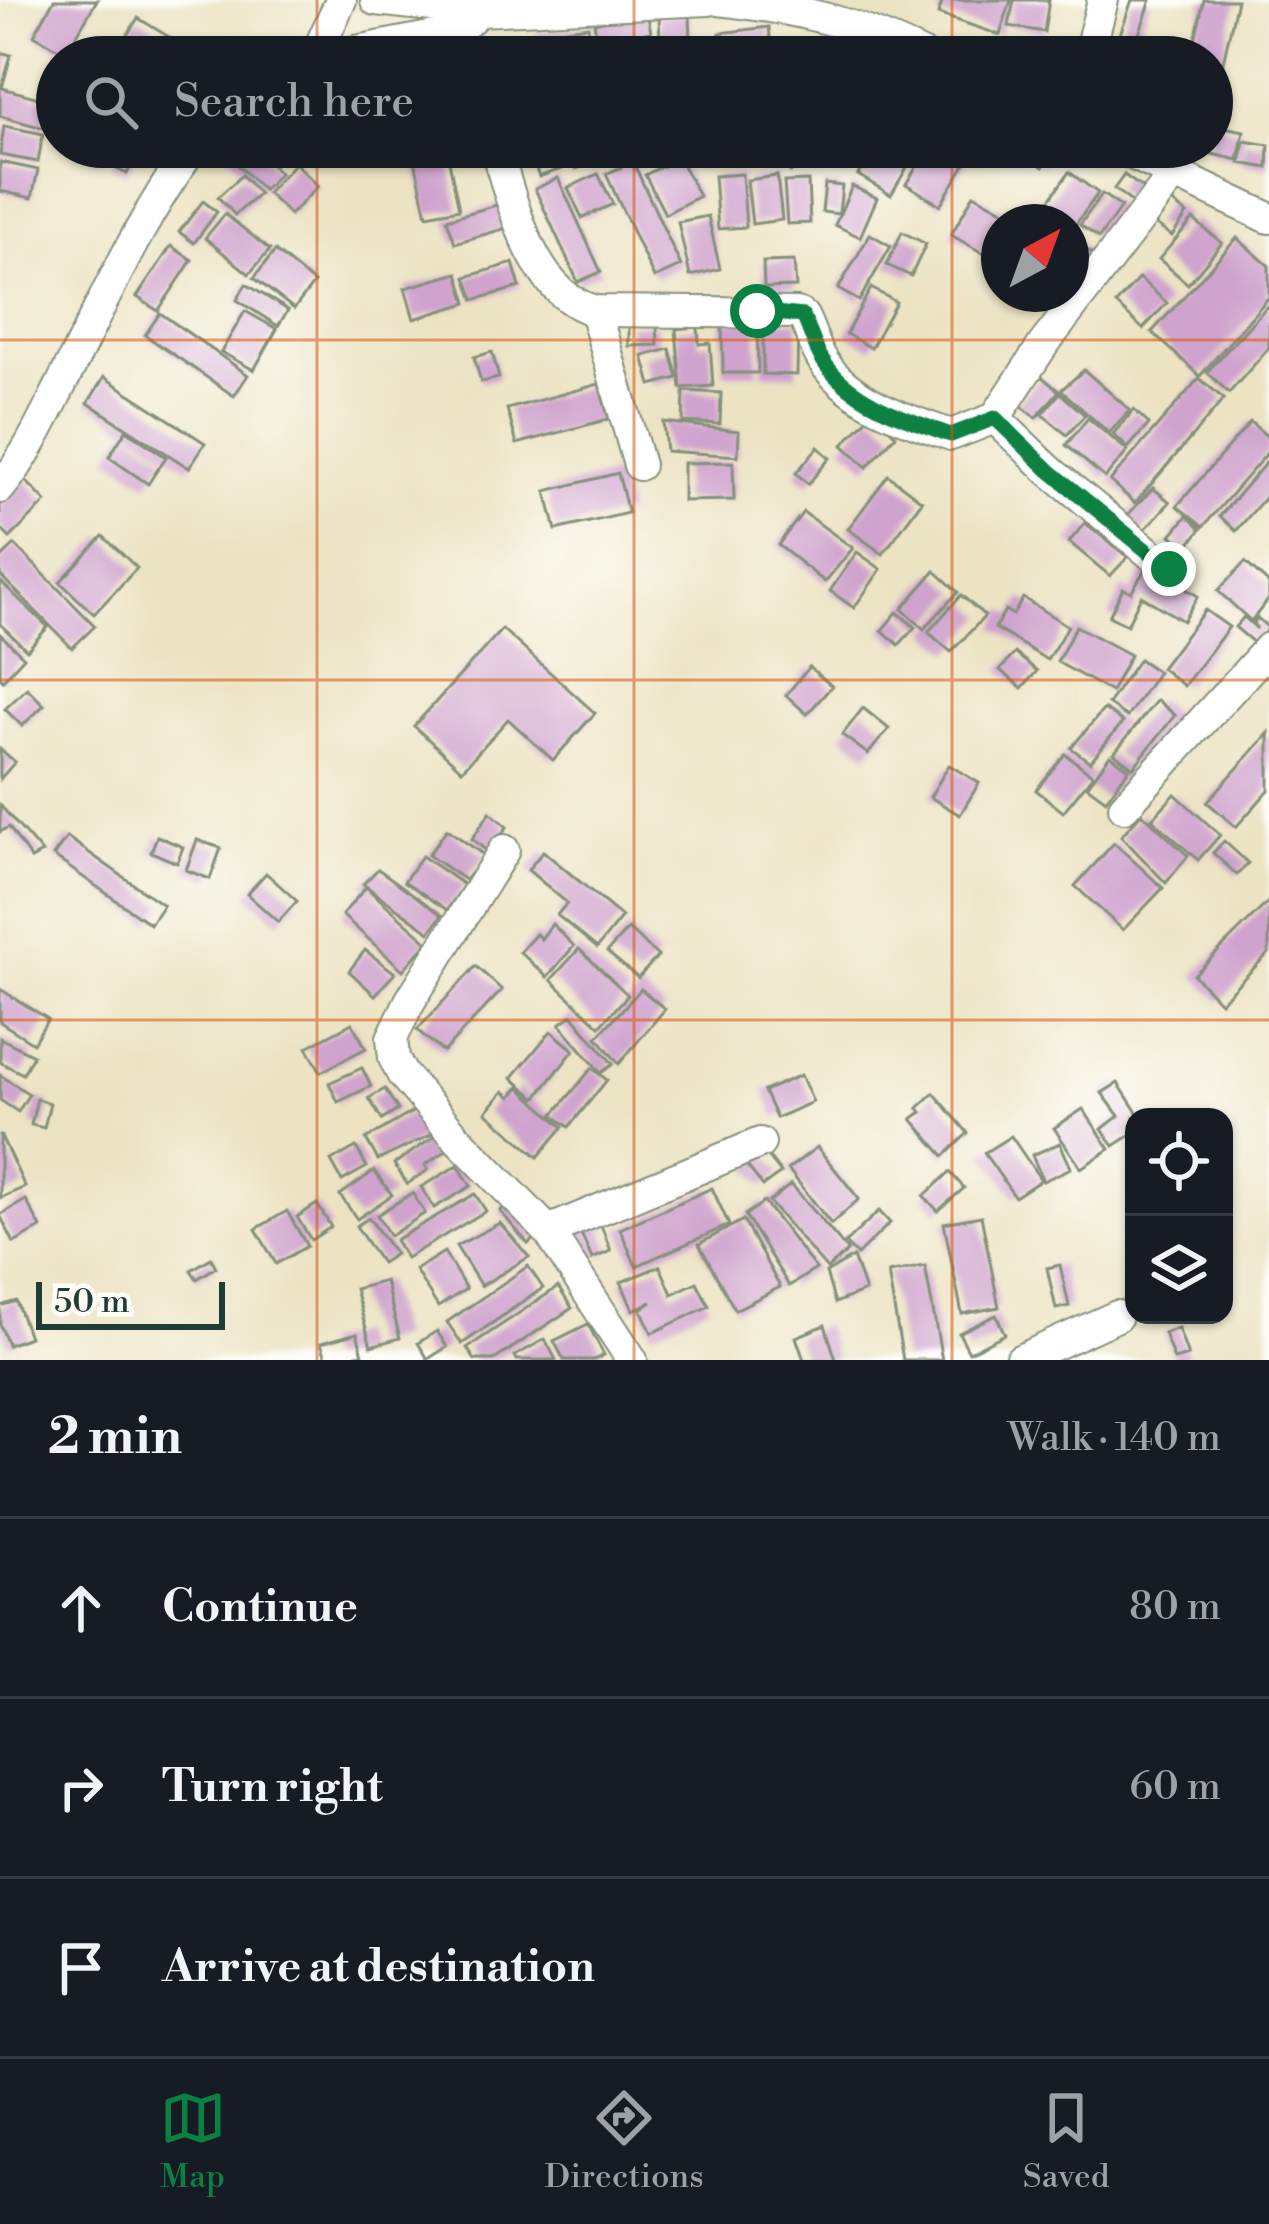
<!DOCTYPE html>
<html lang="en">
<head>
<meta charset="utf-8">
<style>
	:root { --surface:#171b24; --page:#20242c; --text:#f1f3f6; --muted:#9ea1a6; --line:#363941; --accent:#0b8043 }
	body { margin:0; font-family:"Libre Bodoni",serif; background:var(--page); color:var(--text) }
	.controls { position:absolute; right:36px; bottom:36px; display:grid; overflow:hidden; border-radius:24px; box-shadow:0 3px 9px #0004 }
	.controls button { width:108px; height:108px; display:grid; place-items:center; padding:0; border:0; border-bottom:3px solid var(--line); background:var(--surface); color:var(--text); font:60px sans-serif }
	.compass { position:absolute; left:981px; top:204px; width:108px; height:108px; border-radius:50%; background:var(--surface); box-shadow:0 3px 9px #0004; rotate:41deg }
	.scale { position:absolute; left:36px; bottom:30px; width:189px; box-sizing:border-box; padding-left:12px; border:6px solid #1f3d34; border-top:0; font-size:33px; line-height:42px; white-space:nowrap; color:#1f3d34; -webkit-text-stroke:9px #fdfcf7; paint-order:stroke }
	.stop { position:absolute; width:36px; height:36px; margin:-27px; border:9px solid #0b8043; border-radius:50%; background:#fff }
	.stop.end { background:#0b8043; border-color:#fff; box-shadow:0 3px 12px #0008 }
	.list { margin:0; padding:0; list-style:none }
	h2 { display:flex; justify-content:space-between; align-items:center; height:156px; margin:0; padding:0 48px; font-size:51px }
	h2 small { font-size:39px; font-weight:400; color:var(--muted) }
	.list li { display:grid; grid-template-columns:78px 1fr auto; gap:36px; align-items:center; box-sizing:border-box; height:180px; padding:0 48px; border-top:3px solid var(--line) }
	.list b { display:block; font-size:45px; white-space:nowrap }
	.list em { font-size:39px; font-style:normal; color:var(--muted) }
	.icon { flex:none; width:66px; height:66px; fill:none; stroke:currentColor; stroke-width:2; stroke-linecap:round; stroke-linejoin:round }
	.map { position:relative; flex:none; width:1269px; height:1360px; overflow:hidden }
	.search { position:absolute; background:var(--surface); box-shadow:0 3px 9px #0004; left:36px; right:36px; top:36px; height:132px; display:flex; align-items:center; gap:30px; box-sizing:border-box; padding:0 42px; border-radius:66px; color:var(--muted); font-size:45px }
	.sheet { height:696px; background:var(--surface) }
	nav { display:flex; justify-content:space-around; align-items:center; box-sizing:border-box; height:168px; border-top:3px solid var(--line); background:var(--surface); font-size:33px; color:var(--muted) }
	nav a { display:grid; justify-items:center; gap:6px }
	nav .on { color:var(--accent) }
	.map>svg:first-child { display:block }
	.building { fill:#cfa3ce }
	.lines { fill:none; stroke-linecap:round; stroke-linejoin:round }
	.minor-casing { stroke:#86907c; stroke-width:34 }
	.minor { stroke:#fff; stroke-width:30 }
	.route { stroke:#0b8043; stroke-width:15 }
	.grid { fill:none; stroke:#d45610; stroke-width:3; stroke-opacity:0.55 }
</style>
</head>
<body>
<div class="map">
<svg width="1269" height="1360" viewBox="0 0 1269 1360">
	<rect width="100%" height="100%" fill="#fdfcf7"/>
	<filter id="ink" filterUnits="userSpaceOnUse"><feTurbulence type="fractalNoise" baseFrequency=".00833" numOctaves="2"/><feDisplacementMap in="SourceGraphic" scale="24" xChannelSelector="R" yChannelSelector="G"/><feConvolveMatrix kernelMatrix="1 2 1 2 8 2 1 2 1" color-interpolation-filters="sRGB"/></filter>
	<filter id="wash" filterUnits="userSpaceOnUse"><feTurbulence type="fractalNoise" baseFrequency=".004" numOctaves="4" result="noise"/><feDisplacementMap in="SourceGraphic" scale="48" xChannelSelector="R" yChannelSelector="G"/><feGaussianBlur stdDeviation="2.7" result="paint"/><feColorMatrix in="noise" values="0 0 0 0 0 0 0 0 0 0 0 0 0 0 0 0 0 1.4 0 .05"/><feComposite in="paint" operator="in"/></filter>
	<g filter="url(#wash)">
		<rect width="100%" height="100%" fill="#ece3c3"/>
		<g id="blocks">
			<g class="building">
				<polygon points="54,0 97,0 66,53 34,35"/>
				<polygon points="943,0 1011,0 1000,35 938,14"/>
				<polygon points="1014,0 1049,0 1044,32 1009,26"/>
				<polygon points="1132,0 1151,0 1131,57 1112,57"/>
				<polygon points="1204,0 1237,0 1214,102 1212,57 1191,57"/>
				<polygon points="647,12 651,32 598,42 594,23"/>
				<polygon points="690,16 691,40 660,41 659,17"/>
				<polygon points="138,18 187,48 182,57 134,57 119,48"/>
				<polygon points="588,26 590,45 537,53 534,34"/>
				<polygon points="769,27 771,46 722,51 720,33"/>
				<polygon points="521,40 527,57 494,57 492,49"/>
				<polygon points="0,52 11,55 2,88 50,101 43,128 0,116"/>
				<polygon points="1214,125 1244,131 1238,160 1208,153"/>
				<polygon points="4,126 43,134 38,162 0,155"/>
				<polygon points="1244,141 1269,145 1268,168 1240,163"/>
				<polygon points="66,147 107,147 101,161"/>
				<polygon points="121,147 141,147 127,174 111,166"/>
				<polygon points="234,147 254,147 280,173 263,190 227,154"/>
				<polygon points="412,147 446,147 459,209 427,215"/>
				<polygon points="528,147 562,147 569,166 539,177"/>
				<polygon points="569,147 616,147 619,156 576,169"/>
				<polygon points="782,147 820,147 825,162 790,172"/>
				<polygon points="874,147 919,147 891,195 858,175"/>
				<polygon points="929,147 976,147 940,205 906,184"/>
				<polygon points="1016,147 1042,147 1052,155 1043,167"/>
				<polygon points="679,158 699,196 665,214 645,175"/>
				<polygon points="0,162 38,170 32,198 0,191"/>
				<polygon points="633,162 681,266 654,278 606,174"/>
				<polygon points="295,163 318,186 290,215 267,193"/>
				<polygon points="1069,172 1098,193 1071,231 1071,222 1050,222 1039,215"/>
				<polygon points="598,174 613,204 582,218 568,188"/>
				<polygon points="742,174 746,227 718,229 714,176"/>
				<polygon points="242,175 259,194 235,215 218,197"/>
				<polygon points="1124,175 1148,192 1137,206 1114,189"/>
				<polygon points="777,176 782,220 752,224 747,180"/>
				<polygon points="558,178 601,272 578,282 535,189"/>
				<polygon points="808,181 810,223 787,224 784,182"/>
				<polygon points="825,184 842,186 839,214 822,212"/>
				<polygon points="852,186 877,198 860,237 835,225"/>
				<polygon points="974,194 1024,222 999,222 999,262 951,235"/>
				<polygon points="1102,194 1121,207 1099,238 1080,225"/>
				<polygon points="1169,200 1187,214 1172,236 1153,223"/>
				<polygon points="203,201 217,212 194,243 179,232"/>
				<polygon points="500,204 507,228 455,243 447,219"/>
				<polygon points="225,214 270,250 249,274 205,238"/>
				<polygon points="708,216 720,269 690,276 678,222"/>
				<polygon points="1193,219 1222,243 1188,284 1159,259"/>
				<polygon points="902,232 926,244 911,276 887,265"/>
				<polygon points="870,234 891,246 859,301 838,289"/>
				<polygon points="1237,238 1269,266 1269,297 1200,376 1152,332"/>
				<polygon points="1079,245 1097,257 1069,301 1058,294 1071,294 1071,257"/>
				<polygon points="171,246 192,260 158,311 137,297"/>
				<polygon points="275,251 314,283 294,309 254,278"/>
				<polygon points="794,261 796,287 764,288 763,262"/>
				<polygon points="513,263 520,287 474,300 466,277"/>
				<polygon points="458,273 467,303 414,319 405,288"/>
				<polygon points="1139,278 1167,303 1143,329 1116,304"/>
				<polygon points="246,284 288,310 278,326 237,300"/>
				<polygon points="871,288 896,302 871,348 846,334"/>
				<polygon points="1269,304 1269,348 1229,393 1207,372"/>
				<polygon points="245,311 277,329 254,370 221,352"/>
				<polygon points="160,313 248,375 234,396 145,335"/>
				<polygon points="757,320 758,373 723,373 722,321"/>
				<polygon points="763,321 798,321 797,375 763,374"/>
				<polygon points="657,324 658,345 629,346 629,325"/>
				<polygon points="698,327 699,344 710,343 713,386 681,388 676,329"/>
				<polygon points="670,349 678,378 651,385 643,356"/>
				<polygon points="492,352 499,378 481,382 474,357"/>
				<polygon points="1084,370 1130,410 1109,433 1061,390"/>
				<polygon points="1041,376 1059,391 1036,418 1018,403"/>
				<polygon points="104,377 205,443 189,468 88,403"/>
				<polygon points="1199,378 1224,399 1135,503 1110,481"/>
				<polygon points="599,384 609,419 517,444 507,409"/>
				<polygon points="684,391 721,393 720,424 683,422"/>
				<polygon points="1060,393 1085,415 1067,435 1042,414"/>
				<polygon points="1134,410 1149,424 1128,448 1113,434"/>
				<polygon points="873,413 896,435 867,467 843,445"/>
				<polygon points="1088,418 1128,451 1105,478 1066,445"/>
				<polygon points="663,422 739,431 738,456 666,451"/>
				<polygon points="1250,422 1269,438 1269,451 1203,527 1177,506"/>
				<polygon points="126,430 166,457 148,484 109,457"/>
				<polygon points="818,447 830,458 808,484 796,473"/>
				<polygon points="1269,459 1269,493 1236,531 1220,516"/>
				<polygon points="733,462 734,500 683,501 683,463"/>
				<polygon points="618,473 628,513 556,530 546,491"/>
				<polygon points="888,475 922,501 883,554 848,529"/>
				<polygon points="25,480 46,502 10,538 0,528 0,505"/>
				<polygon points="1153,488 1170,502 1139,536 1122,521"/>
				<polygon points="803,512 853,548 825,582 778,545"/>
				<polygon points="1187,516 1201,529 1186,548 1171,535"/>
				<polygon points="1085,523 1128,557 1110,576 1069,542"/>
				<polygon points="103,536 137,568 94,614 60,582"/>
				<polygon points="15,545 95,626 72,648 0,575 0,559"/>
				<polygon points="857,552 881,569 854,608 830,591"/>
				<polygon points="1245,562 1269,584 1269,599 1251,621 1218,591"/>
				<polygon points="1147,566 1198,596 1183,621 1141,596 1127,625 1109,616 1123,588 1131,592"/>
				<polygon points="935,571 958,592 924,629 902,609"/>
				<polygon points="0,581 48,627 27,650 0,624"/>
				<polygon points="961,595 985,616 951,652 928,632"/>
				<polygon points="1023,598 1068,626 1047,660 995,628 1005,610 1013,615"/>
				<polygon points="1205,610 1229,627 1184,686 1161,668"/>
				<polygon points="897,612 915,627 899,645 882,630"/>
				<polygon points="1244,617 1257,629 1253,623 1257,618 1269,628 1255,644 1235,627"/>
				<polygon points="1076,626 1130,655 1111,692 1057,662"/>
				<polygon points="502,629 595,713 553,760 508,719 462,770 414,726"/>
				<polygon points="0,634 24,657 3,680 0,677"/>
				<polygon points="1015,653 1037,671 1022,688 1000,670"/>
				<polygon points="1139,659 1158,672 1127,717 1108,704"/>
				<polygon points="809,667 832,686 807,714 786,695"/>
				<polygon points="27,688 44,705 22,726 5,709"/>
				<polygon points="1157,700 1175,715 1133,768 1114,753"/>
				<polygon points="863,708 889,729 868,754 842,735"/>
				<polygon points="1104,709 1123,722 1090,762 1071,748"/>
				<polygon points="1269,733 1269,790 1236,827 1207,802"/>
				<polygon points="0,749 15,762 0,779"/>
				<polygon points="1065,754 1093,775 1063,812 1036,790"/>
				<polygon points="1110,755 1129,769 1106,800 1087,786"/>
				<polygon points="949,765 979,783 960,815 930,797"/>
				<polygon points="1175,794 1220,835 1198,860 1152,819"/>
				<polygon points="0,805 42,853 31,859 9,827 0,832"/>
				<polygon points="490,812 507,827 488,852 472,839"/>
				<polygon points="1142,813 1188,856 1166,883 1121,836"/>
				<polygon points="447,829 485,856 465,880 428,855"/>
				<polygon points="157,836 183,847 177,863 151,852"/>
				<polygon points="67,837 163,905 150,924 53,856"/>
				<polygon points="197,840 221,848 210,879 186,870"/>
				<polygon points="1224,841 1248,863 1237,875 1213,853"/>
				<polygon points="1114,843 1163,888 1123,930 1075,886"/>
				<polygon points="543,851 622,917 597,948 557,915 567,903 528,870"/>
				<polygon points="422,856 464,885 447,910 404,881"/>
				<polygon points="378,869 442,915 430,932 363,884"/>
				<polygon points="266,873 297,901 278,922 247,894"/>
				<polygon points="366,887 428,942 403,970 342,915"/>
				<polygon points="1269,901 1269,953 1220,1002 1194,975"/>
				<polygon points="552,924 574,946 547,977 520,952 536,934 541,939"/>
				<polygon points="628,929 658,956 638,978 607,952"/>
				<polygon points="579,949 628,995 600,1026 551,980"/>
				<polygon points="365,950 395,973 375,995 349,971"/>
				<polygon points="476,966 502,990 443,1052 417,1030"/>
				<polygon points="0,989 48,1019 33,1043 0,1022"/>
				<polygon points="641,989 665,1009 619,1064 597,1037"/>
				<polygon points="572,1015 613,1064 601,1073 560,1024"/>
				<polygon points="352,1023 366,1048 321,1072 307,1047"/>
				<polygon points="551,1031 574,1050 536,1098 512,1078"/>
				<polygon points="0,1038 33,1055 23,1074 0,1062"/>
				<polygon points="362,1068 371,1086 338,1102 329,1083"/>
				<polygon points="592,1068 607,1080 569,1127 553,1115"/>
				<polygon points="0,1075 29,1094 18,1112 0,1100"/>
				<polygon points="801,1075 813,1102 776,1118 764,1091"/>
				<polygon points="1118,1083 1140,1117 1134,1117 1134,1133 1114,1146 1102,1129 1119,1116 1102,1093"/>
				<polygon points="519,1087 563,1127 538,1157 486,1112 504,1091 511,1097"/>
				<polygon points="385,1089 398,1110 382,1120 369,1098"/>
				<polygon points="934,1093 968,1133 944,1156 912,1119 922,1112 918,1108"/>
				<polygon points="37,1099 50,1103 44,1128 31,1125"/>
				<polygon points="421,1107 439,1131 378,1160 366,1139"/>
				<polygon points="1083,1109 1110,1149 1081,1168 1054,1128"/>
				<polygon points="0,1134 25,1187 0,1198"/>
				<polygon points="437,1135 447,1150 425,1165 428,1170 407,1184 394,1164"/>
				<polygon points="1011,1136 1041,1180 1015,1197 984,1153"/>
				<polygon points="1060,1143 1071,1168 1043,1181 1032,1155"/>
				<polygon points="356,1147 367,1167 342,1181 331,1161"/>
				<polygon points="817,1147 859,1199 831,1224 788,1169"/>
				<polygon points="762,1149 781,1173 763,1186 744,1162"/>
				<polygon points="458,1165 471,1186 434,1208 421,1187"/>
				<polygon points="374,1171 392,1195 357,1219 340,1195"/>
				<polygon points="950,1172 964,1188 938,1211 924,1196"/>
				<polygon points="791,1184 848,1251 827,1269 769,1202"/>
				<polygon points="712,1188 729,1225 636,1266 620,1229"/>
				<polygon points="412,1193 425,1213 390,1236 377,1215"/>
				<polygon points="475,1194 486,1211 406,1258 395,1240"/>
				<polygon points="26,1200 41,1228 14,1243 0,1215"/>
				<polygon points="764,1202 816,1269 789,1286 745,1215"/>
				<polygon points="317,1204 331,1227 311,1240 297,1217"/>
				<polygon points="509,1204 537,1236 528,1244 500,1211"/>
				<polygon points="287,1211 307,1246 276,1264 256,1229"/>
				<polygon points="879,1211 890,1223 857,1255 845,1243"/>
				<polygon points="981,1216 999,1307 962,1314 944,1223"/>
				<polygon points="369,1218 395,1254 381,1263 356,1226"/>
				<polygon points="743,1220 780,1287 735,1310 699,1244"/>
				<polygon points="500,1223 529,1257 481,1286 456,1246"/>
				<polygon points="600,1223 611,1251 592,1259 580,1231"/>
				<polygon points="444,1252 466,1289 438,1307 415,1270"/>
				<polygon points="853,1257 865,1291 835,1303 826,1273"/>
				<polygon points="211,1258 216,1267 197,1279 191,1270"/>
				<polygon points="1060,1265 1069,1306 1056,1309 1047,1268"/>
				<polygon points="528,1266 543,1288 462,1344 447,1322"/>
				<polygon points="660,1266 672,1294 697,1282 709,1306 652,1333 641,1309 652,1302 633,1310 621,1282"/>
				<polygon points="925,1266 942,1360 903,1360 888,1273"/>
				<polygon points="385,1281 400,1338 371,1346 355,1289"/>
				<polygon points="558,1287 572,1308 494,1360 475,1360 467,1348"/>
				<polygon points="16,1301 29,1337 8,1345 0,1324 0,1306"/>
				<polygon points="996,1315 1005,1334 969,1352 959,1333"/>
				<polygon points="588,1324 604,1355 594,1360 564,1360 554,1341"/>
				<polygon points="825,1325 836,1360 804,1360 796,1337"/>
				<polygon points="1178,1328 1188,1356 1174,1360 1164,1333"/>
				<polygon points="437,1331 447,1347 428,1359 418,1343"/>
				<polygon points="357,1333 363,1354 327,1360 321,1343"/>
				<polygon points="545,1339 556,1360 517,1360 515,1356"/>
			</g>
		</g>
	</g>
	<g filter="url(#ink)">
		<use href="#blocks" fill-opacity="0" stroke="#86907c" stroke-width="3"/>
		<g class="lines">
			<g class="minor-casing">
				<g id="minor">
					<polyline points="376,0 479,11 709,0"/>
					<path d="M719,0C803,10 849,20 926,57"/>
					<polyline points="315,57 341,0"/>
					<polyline points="325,57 456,32 479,11"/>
					<polyline points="1088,57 1103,0"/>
					<path d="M495,147C514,203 530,293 595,311L797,313L803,316C810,329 814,346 822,359C847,401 908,420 951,435L995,418L1043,345L1175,173"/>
					<polyline points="1117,147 1269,218"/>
					<polyline points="595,311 639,465"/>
					<polyline points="995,418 1050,471 1169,569"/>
					<path d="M0,488C28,455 46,414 66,375C105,298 141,217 193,147"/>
					<polyline points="1124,807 1269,648"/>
					<polyline points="504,850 410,1001 392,1038 394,1058 402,1074 458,1139 548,1231 632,1360"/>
					<polyline points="548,1231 760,1143"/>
					<polyline points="1020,1360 1117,1316"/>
				</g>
			</g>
			<use href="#minor" class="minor"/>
		</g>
	</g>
	<g class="lines" filter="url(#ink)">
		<path class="route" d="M757,311L803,316C810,330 814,346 822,359C847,400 908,420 951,435L995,418L1050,471L1169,569"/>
	</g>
	<path class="grid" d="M317,0V57M634,0V57M952,0V57M317,147V1360M634,147V1360M952,147V1360M0,340H1269M0,680H1269M0,1020H1269"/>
</svg>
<div class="controls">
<button><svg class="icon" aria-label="locate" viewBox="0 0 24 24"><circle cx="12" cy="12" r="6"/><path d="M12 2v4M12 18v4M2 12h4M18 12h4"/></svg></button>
<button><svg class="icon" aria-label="layers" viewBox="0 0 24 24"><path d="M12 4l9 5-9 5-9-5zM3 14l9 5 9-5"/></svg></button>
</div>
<svg class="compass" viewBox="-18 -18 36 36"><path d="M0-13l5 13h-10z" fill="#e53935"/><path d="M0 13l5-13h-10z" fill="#9ea1a6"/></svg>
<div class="scale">50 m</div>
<div class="stop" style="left:757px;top:311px"></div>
<div class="stop end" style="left:1169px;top:569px"></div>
<div class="search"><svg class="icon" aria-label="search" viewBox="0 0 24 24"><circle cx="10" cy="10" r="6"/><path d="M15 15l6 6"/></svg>Search here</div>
</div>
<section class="sheet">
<h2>2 min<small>Walk · 140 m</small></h2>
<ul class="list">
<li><svg class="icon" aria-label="ahead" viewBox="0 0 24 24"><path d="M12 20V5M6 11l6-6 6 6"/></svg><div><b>Continue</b></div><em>80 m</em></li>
<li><svg class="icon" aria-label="right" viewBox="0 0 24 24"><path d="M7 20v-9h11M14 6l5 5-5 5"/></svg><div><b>Turn right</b></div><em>60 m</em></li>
<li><svg class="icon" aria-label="arrive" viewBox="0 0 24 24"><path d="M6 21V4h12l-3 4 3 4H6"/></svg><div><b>Arrive at destination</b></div></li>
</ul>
</section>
<nav>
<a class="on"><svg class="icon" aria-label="map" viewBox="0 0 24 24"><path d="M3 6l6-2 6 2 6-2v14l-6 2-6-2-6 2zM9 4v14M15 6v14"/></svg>Map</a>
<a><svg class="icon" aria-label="directions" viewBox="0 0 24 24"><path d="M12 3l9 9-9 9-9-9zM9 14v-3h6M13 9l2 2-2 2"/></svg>Directions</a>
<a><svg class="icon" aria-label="saved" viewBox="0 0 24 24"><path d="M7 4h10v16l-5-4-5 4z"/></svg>Saved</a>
</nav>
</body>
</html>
